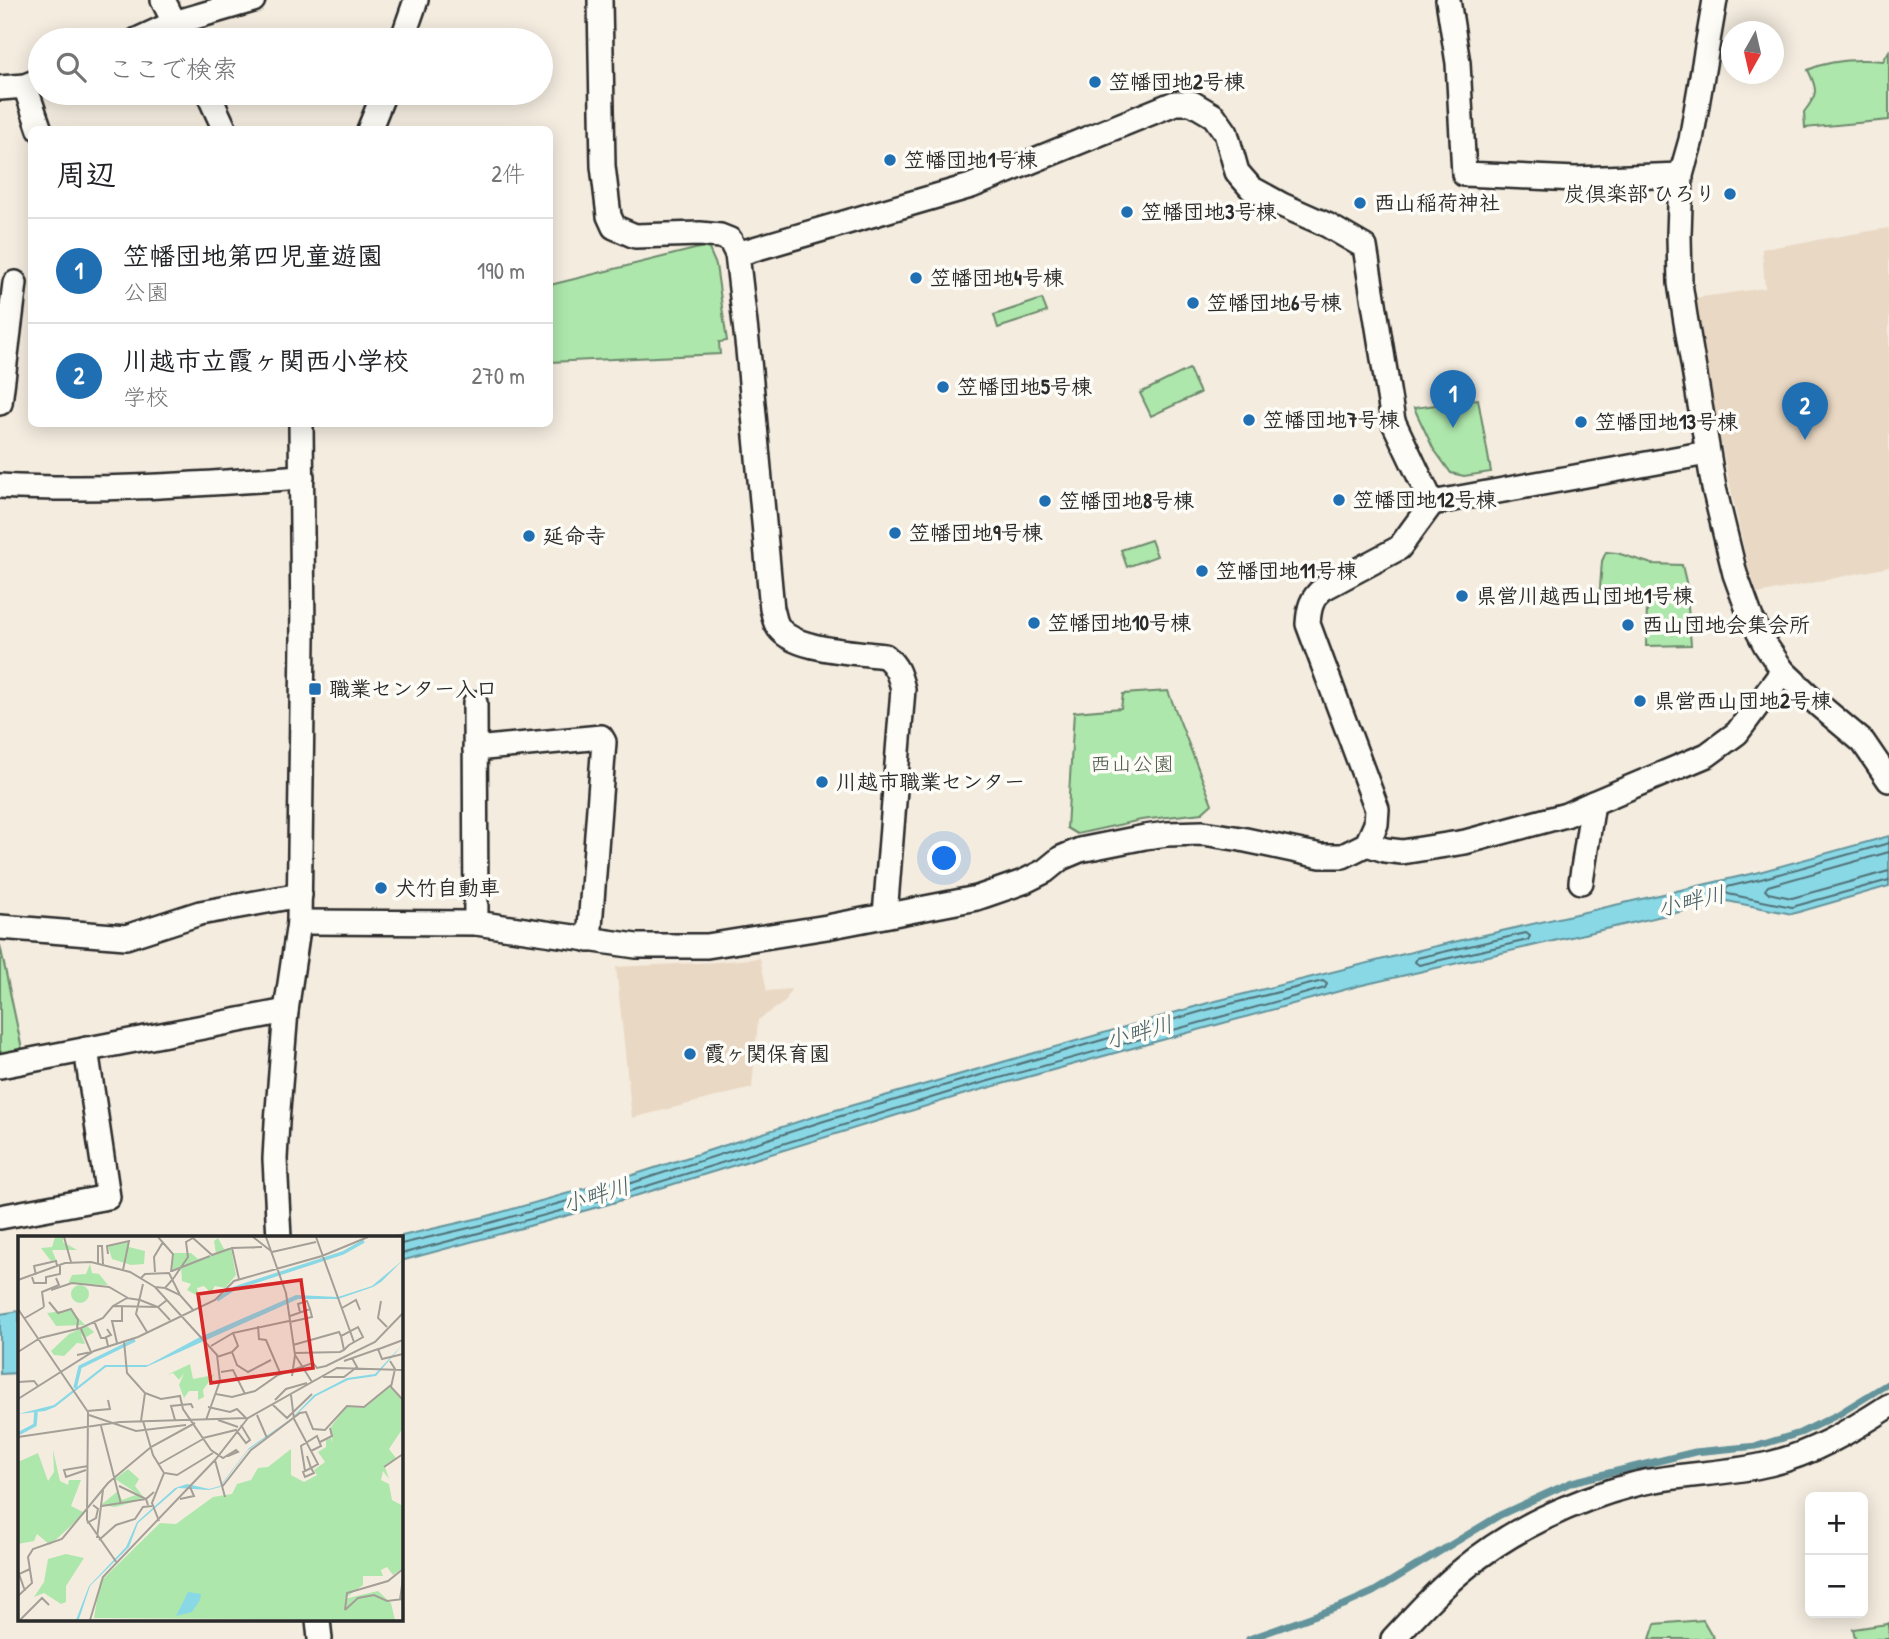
<!DOCTYPE html>
<html lang="ja">
<head>
<meta charset="utf-8">
<style>
	:root { --surface:#fff; --page:#f6f6f6; --text:#202124; --muted:#757577; --line:#e0e0e0; --accent:#1f6fb2 }
	body { margin:0; font-family:"Patrick Hand","Klee One",sans-serif; background:var(--page); color:var(--text) }
	.controls { position:absolute; right:21px; bottom:21px; display:grid; overflow:hidden; border-radius:10px; box-shadow:0 4px 18px #0003 }
	.controls button { width:63px; height:63px; display:grid; place-items:center; padding:0; border:0; border-bottom:2px solid var(--line); background:var(--surface); color:var(--text); font:35px sans-serif }
	.compass { position:absolute; left:1721px; top:21px; width:63px; height:63px; border-radius:50%; background:var(--surface); box-shadow:0 4px 18px #0003; rotate:188deg }
	.you { position:absolute; left:945px; top:859px; width:24px; height:24px; margin:-18px; border:5px solid #fff; border-radius:50%; background:#1a73e8; box-shadow:0 0 0 10px #1a73e833 }
	.badge { display:grid; place-items:center; width:46px; height:46px; border-radius:50%; background:var(--accent); color:#fff; font-size:23px; font-weight:700 }
	.pin { position:absolute; translate:-50% -58px; filter:drop-shadow(0 2px 4px #0008) }
	.pin::after { content:''; position:absolute; top:37px; width:24px; height:21px; background:inherit; clip-path:polygon(0 0,100% 0,50% 100%) }
	.list { margin:0; padding:0; list-style:none }
	h2 { display:flex; justify-content:space-between; align-items:center; height:91px; margin:0; padding:0 28px; font-size:30px }
	h2 small { font-size:23px; font-weight:400; color:var(--muted) }
	.list li { display:grid; grid-template-columns:46px 1fr auto; gap:21px; align-items:center; box-sizing:border-box; height:105px; padding:0 28px; border-top:2px solid var(--line) }
	.list b { display:block; font-size:26px; white-space:nowrap }
	.list p { margin:0; font-size:23px; white-space:nowrap; color:var(--muted) }
	.list em { font-size:23px; font-style:normal; color:var(--muted) }
	.icon { flex:none; width:38px; height:38px; fill:none; stroke:currentColor; stroke-width:2; stroke-linecap:round; stroke-linejoin:round }
	.map { position:relative; flex:none; width:1889px; height:1639px; overflow:hidden }
	.search { position:absolute; background:var(--surface); box-shadow:0 4px 18px #0003; left:28px; top:28px; width:525px; height:77px; display:flex; align-items:center; gap:18px; box-sizing:border-box; padding:0 24px; border-radius:38px; color:var(--muted); font-size:26px }
	.panel { position:absolute; background:var(--surface); box-shadow:0 4px 18px #0003; left:28px; top:126px; width:525px; height:301px; border-radius:10px }
	.map>svg:first-child { display:block }
	.built { fill:#e9d8c3 }
	.green { fill:#aee7ac; stroke:#6c896c; stroke-width:2 }
	.water { fill:#89d8e6; stroke:#63939b; stroke-width:2 }
	.lines { fill:none; stroke-linecap:round; stroke-linejoin:round }
	.shore { stroke:#517076; stroke-width:2 }
	.stream { stroke:#63939b; stroke-width:7 }
	.minor-casing { stroke:#2b2b2b; stroke-width:28 }
	.minor { stroke:#fdfcf7; stroke-width:23 }
	.poi-dot { fill:#1f6fb2; stroke:#fdfcf7; stroke-width:2.5 }
	.labels { text-anchor:middle; stroke-width:7; stroke-linejoin:round; paint-order:stroke }
	.poi-label { font-size:21px; font-weight:bold; fill:#2b2b2b; stroke:#fdfcf7; text-anchor:start }
	.park-label { font-size:21px; fill:#4c5a4b; stroke:#fdfcf7 }
	.water-label { font-size:23px; font-style:italic; fill:#475f63; stroke:#fdfcf7 }
	.inset-river { fill:none; stroke:#89d8e6; stroke-width:3.5 }
	.inset-road { fill:none; stroke:#a49f97; stroke-width:2 }
	.view { fill:#d62828; fill-opacity:0.15; stroke:#d62828; stroke-width:3.5 }
	.inset-edge { fill:none; stroke:#2b2b2b; stroke-width:3.5 }
</style>
</head>
<body>
<div class="map">
<svg width="1889" height="1639" viewBox="0 0 1889 1639">
	<rect width="100%" height="100%" fill="#f4ecdf"/>
	<filter id="ink" filterUnits="userSpaceOnUse"><feTurbulence type="fractalNoise" baseFrequency=".0143" numOctaves="2"/><feDisplacementMap in="SourceGraphic" scale="14" xChannelSelector="R" yChannelSelector="G"/><feConvolveMatrix kernelMatrix="1 2 1 2 8 2 1 2 1" color-interpolation-filters="sRGB"/></filter>
	<g filter="url(#ink)">
		<g class="built">
			<polygon points="1889,228 1889,567 1758,594 1749,570 1728,476 1713,404 1695,298 1765,288 1762,249"/>
			<polygon points="760,958 767,991 791,989 785,1002 758,1020 752,1088 632,1118 616,967 718,962"/>
		</g>
		<g class="green">
			<path d="M1889,51V120L1805,128L1804,112C1818,94 1818,90 1808,70C1830,60 1859,59 1883,61Z"/>
			<polygon points="703,247 709,249 716,265 727,341 719,342 720,354 550,362 550,285"/>
			<polygon points="1042,299 1047,312 998,328 994,315"/>
			<polygon points="1189,369 1200,393 1151,416 1140,393"/>
			<polygon points="1478,399 1491,472 1464,476 1451,473 1433,448 1414,408"/>
			<polygon points="1151,540 1157,556 1127,567 1121,550"/>
			<polygon points="1606,552 1617,553 1652,564 1682,565 1686,582 1691,645 1646,646 1647,605 1599,601 1602,561"/>
			<polygon points="1168,691 1212,804 1202,813 1141,820 1077,834 1067,828 1074,712 1121,708 1123,694"/>
			<polygon points="0,945 22,1049 0,1054"/>
			<polygon points="1703,1620 1714,1639 1650,1639 1655,1624"/>
			<polygon points="1889,1623 1889,1639 1855,1639 1853,1629 1887,1624"/>
		</g>
		<g class="water">
			<polygon points="1889,836 1889,886 1792,914 1727,901 1358,986 962,1095 609,1204 401,1261 401,1238 393,1238 484,1217 633,1175 822,1114 1208,1003 1432,947 1759,872"/>
			<polygon points="19,1311 19,1373 0,1374 0,1314"/>
		</g>
		<g class="lines">
			<g class="shore">
				<polyline points="1889,843 1761,879 1727,887 1725,891 1728,894 1792,907 1889,880"/>
				<polyline points="1889,852 1768,886 1765,890 1768,893 1792,898 1889,871"/>
				<polygon points="1526,933 1530,936 1528,940 1419,965 1415,962 1417,958"/>
				<polyline points="401,1244 486,1224 635,1182 824,1121 984,1074 1210,1009 1323,981 1327,984 1325,988 960,1089 608,1198 401,1254"/>
			</g>
			<polyline class="stream" points="1249,1639 1344,1605 1373,1592 1500,1515 1572,1482 1695,1452 1757,1446 1800,1433 1837,1415 1889,1383"/>
			<g class="minor-casing">
				<g id="minor">
					<polyline points="163,0 183,40"/>
					<path d="M600,0L603,166L609,216L614,227L635,236L700,234L720,236L730,240L737,254L748,350L772,609C774,614 774,620 777,625C790,651 858,652 885,656C897,666 899,674 903,689L885,915"/>
					<polyline points="1448,0 1458,63 1464,174 1576,179 1681,175"/>
					<polyline points="1715,0 1691,140 1681,175 1679,235 1680,283 1685,316 1714,488 1735,574 1751,618 1766,646 1783,671 1820,706 1863,742 1889,780"/>
					<polyline points="137,40 174,23 253,0"/>
					<polyline points="402,40 416,0"/>
					<polyline points="25,86 40,130"/>
					<polyline points="0,88 25,86 40,80"/>
					<polyline points="208,93 225,130"/>
					<polyline points="369,130 384,93"/>
					<polyline points="737,254 971,186 1175,103 1192,103 1214,116 1226,133 1237,172 1251,188 1282,205 1327,225 1365,247 1393,421 1432,503 1707,453"/>
					<polyline points="0,403 15,283"/>
					<path d="M0,486C101,492 201,484 302,477"/>
					<polyline points="475,703 476,923"/>
					<polyline points="475,749 601,737 604,742 589,940"/>
					<polyline points="1367,844 1385,850 1402,852 1465,842 1566,815 1593,803 1707,755 1737,733 1783,671"/>
					<polyline points="1581,882 1593,803"/>
					<path d="M299,922L476,923L636,946H707L827,927L977,898L1023,882L1045,871L1061,858L1080,850L1145,837L1167,834L1203,833L1241,839L1321,856H1343L1367,844L1376,824L1377,809L1308,624C1309,608 1311,598 1324,588L1399,548L1432,503"/>
					<polyline points="0,927 126,937 200,913 300,895"/>
					<polyline points="0,1066 286,1011"/>
					<polyline points="0,1217 108,1197 86,1049"/>
					<polyline points="279,1238 275,1159 277,1122 286,1011 299,922 303,638 301,424"/>
					<polyline points="318,1620 320,1639"/>
					<path d="M1393,1639C1416,1614 1439,1589 1465,1568C1510,1530 1575,1500 1632,1485C1677,1473 1724,1475 1769,1464C1812,1454 1852,1430 1889,1406"/>
				</g>
			</g>
			<use href="#minor" class="minor"/>
		</g>
	</g>
	<g class="poi-dot">
		<circle cx="1095" cy="82" r="7"/>
		<circle cx="890" cy="160" r="7"/>
		<circle cx="1730" cy="194" r="7"/>
		<circle cx="1360" cy="203" r="7"/>
		<circle cx="1127" cy="212" r="7"/>
		<circle cx="916" cy="278" r="7"/>
		<circle cx="1193" cy="303" r="7"/>
		<circle cx="943" cy="387" r="7"/>
		<circle cx="1249" cy="420" r="7"/>
		<circle cx="1581" cy="422" r="7"/>
		<circle cx="1339" cy="500" r="7"/>
		<circle cx="1045" cy="501" r="7"/>
		<circle cx="895" cy="533" r="7"/>
		<circle cx="529" cy="536" r="7"/>
		<circle cx="1202" cy="571" r="7"/>
		<circle cx="1462" cy="596" r="7"/>
		<circle cx="1034" cy="623" r="7"/>
		<circle cx="1628" cy="625" r="7"/>
		<rect x="308" y="682" width="14" height="14" rx="3.5"/>
		<circle cx="1640" cy="701" r="7"/>
		<circle cx="822" cy="782" r="7"/>
		<circle cx="381" cy="888" r="7"/>
		<circle cx="690" cy="1054" r="7"/>
	</g>
	<g class="labels">
		<g class="poi-label">
			<text x="1109" y="89">笠幡団地2号棟</text>
			<text x="904" y="167">笠幡団地1号棟</text>
			<text x="1716" y="201" text-anchor="end">炭倶楽部 ひろり</text>
			<text x="1374" y="210">西山稲荷神社</text>
			<text x="1141" y="219">笠幡団地3号棟</text>
			<text x="930" y="285">笠幡団地4号棟</text>
			<text x="1207" y="310">笠幡団地6号棟</text>
			<text x="957" y="394">笠幡団地5号棟</text>
			<text x="1263" y="427">笠幡団地7号棟</text>
			<text x="1595" y="429">笠幡団地13号棟</text>
			<text x="1353" y="507">笠幡団地12号棟</text>
			<text x="1059" y="508">笠幡団地8号棟</text>
			<text x="909" y="540">笠幡団地9号棟</text>
			<text x="543" y="543">延命寺</text>
			<text x="1216" y="578">笠幡団地11号棟</text>
			<text x="1476" y="603">県営川越西山団地1号棟</text>
			<text x="1048" y="630">笠幡団地10号棟</text>
			<text x="1642" y="632">西山団地会集会所</text>
			<text x="329" y="696">職業センター入口</text>
			<text x="1654" y="708">県営西山団地2号棟</text>
			<text x="836" y="789">川越市職業センター</text>
			<text x="395" y="895">犬竹自動車</text>
			<text x="704" y="1061">霞ヶ関保育園</text>
		</g>
		<g class="park-label">
			<text x="1132" y="771">西山公園</text>
		</g>
		<g class="water-label">
			<text transform="translate(1691 901) rotate(-13)" y="8">小畔川</text>
			<text transform="translate(1139 1032) rotate(-15)" y="8">小畔川</text>
			<text transform="translate(596 1195) rotate(-17)" y="8">小畔川</text>
		</g>
	</g>
	<g transform="translate(18 1236)">
		<rect width="385" height="385" fill="#f4ecdf"/>
		<path d="M37,1H45V6L59,14H34L38,24L33,25L23,12L34,11ZM200,2L206,13L213,12L218,39L207,52L197,50L193,57L186,50L179,52L180,60L169,54L173,48L164,45L163,32L154,34L156,17H173L180,23L198,18L196,5ZM111,6V11L127,15L126,28L113,29L94,23L90,10ZM72,28L74,37L81,38L90,49L50,48L54,39L68,38ZM53 58a9 9 0 1 1 18 0a9 9 0 1 1-18 0ZM53,74L67,89L38,90L29,77ZM69,90L76,96L67,102L63,98L67,108L59,107L46,120L36,119L33,115L51,98ZM172,128L175,143L196,139L185,154L186,161L180,164V155H171L166,162L161,149L166,137L161,144L155,137L149,139ZM372,150L385,165V192L371,213L378,222L367,231L371,243L365,235L363,244L371,248L374,264L385,270V332L375,339L369,331L363,334L365,340H345V349L326,363L360,355L373,367L377,384L76,382L82,346L142,287L158,288L195,261L214,258L219,248L233,244L240,232L250,231L273,213V239L286,246L299,239L296,234L307,226L300,216L308,211V204L313,202L315,207L312,192L329,170L346,172ZM35,214L42,245L50,249L51,244H63L53,270L67,277L32,309L19,298L16,305L0,308V226L20,217L30,245L36,236ZM110,233L121,243L117,250L127,263L97,271L83,269L100,255L104,264L120,258L97,243ZM48,318L66,322L48,350V366L43,368L26,357L16,361L26,346L30,323Z" fill="#aee7ac"/>
		<path d="M385,24L363,46L355,51L320,63H280L128,131H88L37,171L27,175L0,178L36,169L87,129H130L180,102L278,59L320,61L354,50ZM385,108L358,140L330,144L298,160L273,184L230,214L202,251L191,254L160,252L120,287L111,311L72,350L61,383L58,384L71,350L108,311L119,286L157,252L169,248L191,253L202,250L231,212L273,183L296,159L329,142L357,138ZM170,356L183,358L182,364L174,376L158,380Z" fill="#89d8e6"/>
		<path class="inset-river" d="M199,64L217,52L325,17L346,5M57,152L62,131L117,104M0,198L17,189L18,176"/>
		<path class="inset-road" d="M46,1L53,26M140,1L155,18L153,36M235,1L253,15M248,1L268,57L277,119L294,146M298,1L336,106M175,2L194,19L214,12M254,16L298,6M90,18L89,10L111,5L105,34M80,27V10H84L85,28M154,35L192,20M137,36L136,21L145,6M18,39L16,30L38,25L39,30M14,41L16,47H28V41L42,38V30M123,42L127,38L151,37L162,59M221,43L214,12L244,11M0,44L47,27L73,26L112,36L137,51L199,119L202,145L188,184M125,48L118,78L129,96M137,51L147,52L155,43L170,21L168,6L175,2M147,52L162,59L176,75M33,54L54,47L91,51L110,62M122,64L140,71L152,84M363,65L360,82L369,91M31,66L40,77L53,73L60,84L59,93M95,70L109,62L122,64M26,71L24,56L41,49L38,42M324,72L338,64L342,74M0,73L70,176L69,284L99,327M282,76L280,68L289,65L292,73M272,80L292,73L294,81L272,86M7,82L26,71M76,85L83,102H88M240,90L241,103L248,104L263,139M89,93L93,99L88,101L90,110M22,102L63,92L85,82L95,70L140,71L149,64M106,105L109,137L127,157L123,185M99,107L94,85H104V71M275,109L321,96L323,100M193,110L215,97M361,113L385,104M0,116L22,102M214,116L220,110L215,97L271,85M277,117L322,116L326,114L331,109L345,101L340,91L323,100L326,114M59,119L73,116L63,93M199,121L214,116L219,129L230,136L253,124M326,125L360,113L364,123L385,118M372,125L377,133L373,151L385,164M203,136L215,134L227,158M274,140L277,119M305,141H326L339,131L334,122M0,146L16,145L20,150M127,157L143,163L162,160L165,173L193,214L205,222L218,214L220,216L210,220M198,158L214,161L237,155L260,139L295,127L299,132L308,130L357,106L385,77M273,159L276,183L300,228L293,232L285,236L287,241L296,237L293,232L289,220M0,163L76,115L120,101L197,64L216,45L304,20L350,1M257,164L268,153L289,147M255,169L269,182L294,158M190,171L212,176L219,173L228,182M69,175L92,173L90,164M71,179L118,195L168,189M239,179L249,202M157,184L153,170L173,168L175,172M200,184L220,191M125,185L135,219L146,237L134,267L141,285M83,190L103,268M0,201L102,186L230,182L319,132L385,134M185,202L218,194L228,207L232,204L223,189M302,206L314,200L312,192M197,224L207,261M141,228L185,203M366,231L385,218M68,234L48,241L46,234L70,230M287,235L283,210L299,200L303,210L293,215M147,237L159,239L195,217M101,250L128,263L136,256M204,251L233,214L282,177L288,176L295,193L307,194L329,170L346,171L373,149M162,263L176,260L172,251M84,270L128,263L130,269M69,287L78,282L80,273L75,269M79,302L85,254M81,304L98,289L117,283L125,271L134,270M7,355L1,338L12,333M0,360L14,347L10,321L15,313L44,303L90,247L133,211L177,187M382,364L385,342M327,374L329,357L370,345L385,333M327,374L340,362L356,359L369,365L385,363M2,384L24,362L31,369M72,384L85,341L197,224L230,182"/>
		<path class="view" d="M283,44L295,132L193,147L180,58Z"/>
		<rect width="385" height="385" class="inset-edge"/>
	</g>
</svg>
<div class="controls">
<button>+</button>
<button>−</button>
</div>
<svg class="compass" viewBox="-18 -18 36 36"><path d="M0-13l5 13h-10z" fill="#e53935"/><path d="M0 13l5-13h-10z" fill="#757577"/></svg>
<div class="you"></div>
<div class="pin badge" style="left:1453px;top:428px">1</div>
<div class="pin badge" style="left:1805px;top:440px">2</div>
<div class="search"><svg class="icon" aria-label="search" viewBox="0 0 24 24"><circle cx="10" cy="10" r="6"/><path d="M15 15l6 6"/></svg>ここで検索</div>
<section class="panel">
<h2>周辺<small>2件</small></h2>
<ul class="list">
<li><span class="badge">1</span><div><b>笠幡団地第四児童遊園</b><p>公園</p></div><em>190 m</em></li>
<li><span class="badge">2</span><div><b>川越市立霞ヶ関西小学校</b><p>学校</p></div><em>270 m</em></li>
</ul>
</section>
</div>
</body>
</html>
